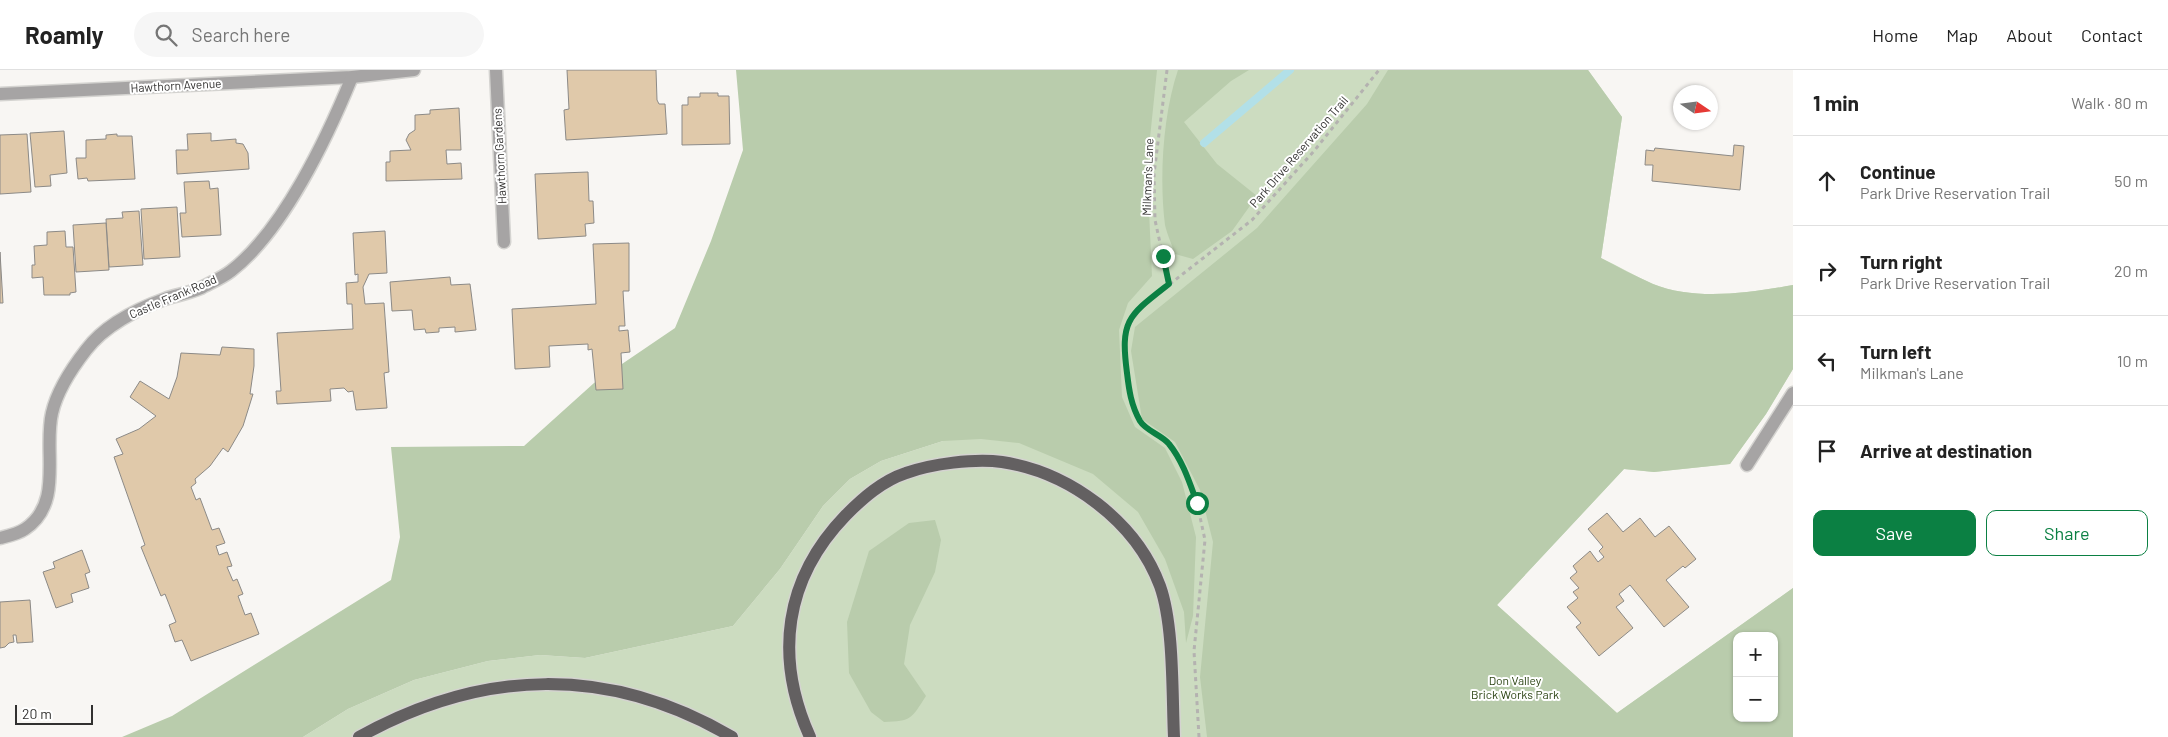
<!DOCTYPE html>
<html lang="en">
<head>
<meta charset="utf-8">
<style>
	:root { --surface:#fff; --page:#f6f6f6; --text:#222; --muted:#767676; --line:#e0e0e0; --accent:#0b8043 }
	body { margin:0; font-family:Barlow,sans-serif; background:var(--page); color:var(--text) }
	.controls { position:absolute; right:15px; bottom:15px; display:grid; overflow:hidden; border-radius:10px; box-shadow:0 1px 4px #0004 }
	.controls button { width:45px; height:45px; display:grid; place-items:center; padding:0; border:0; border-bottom:1px solid var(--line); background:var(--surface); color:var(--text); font:25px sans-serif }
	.compass { position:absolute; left:1673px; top:15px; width:45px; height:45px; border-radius:50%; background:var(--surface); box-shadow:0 1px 4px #0004; rotate:103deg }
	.scale { position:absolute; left:15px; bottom:12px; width:78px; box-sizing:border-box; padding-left:5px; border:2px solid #323130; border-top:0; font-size:14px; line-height:18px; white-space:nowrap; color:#323130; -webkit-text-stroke:4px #fff; paint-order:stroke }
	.stop { position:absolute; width:15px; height:15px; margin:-11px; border:4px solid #0b8043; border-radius:50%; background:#fff }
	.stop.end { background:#0b8043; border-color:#fff; box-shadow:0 1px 5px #0008 }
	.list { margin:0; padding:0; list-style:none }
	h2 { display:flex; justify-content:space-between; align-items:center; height:65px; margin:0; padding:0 20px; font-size:21px }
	h2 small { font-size:16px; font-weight:400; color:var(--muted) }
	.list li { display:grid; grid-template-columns:32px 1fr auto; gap:15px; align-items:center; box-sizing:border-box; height:90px; padding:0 20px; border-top:1px solid var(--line) }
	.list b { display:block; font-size:19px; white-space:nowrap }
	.list p { margin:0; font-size:16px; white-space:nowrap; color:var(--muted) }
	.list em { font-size:16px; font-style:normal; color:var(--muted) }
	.actions { display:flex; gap:10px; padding:15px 20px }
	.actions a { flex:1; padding:11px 0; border:1px solid var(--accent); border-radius:10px; text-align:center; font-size:18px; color:var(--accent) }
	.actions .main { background:var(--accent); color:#fff }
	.icon { flex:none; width:28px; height:28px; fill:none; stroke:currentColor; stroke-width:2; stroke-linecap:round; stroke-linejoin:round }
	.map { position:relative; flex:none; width:1793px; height:667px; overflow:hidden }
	header { display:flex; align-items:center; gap:30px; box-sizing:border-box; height:70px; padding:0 25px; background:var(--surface); border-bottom:1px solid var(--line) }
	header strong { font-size:24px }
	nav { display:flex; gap:28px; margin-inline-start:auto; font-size:18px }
	.search { width:350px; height:45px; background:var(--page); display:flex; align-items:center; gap:12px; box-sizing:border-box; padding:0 18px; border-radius:28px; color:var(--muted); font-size:19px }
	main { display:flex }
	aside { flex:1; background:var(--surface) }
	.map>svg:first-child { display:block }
	.green { fill:#ccdcc0; fill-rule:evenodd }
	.forest { fill:#b9ccac; fill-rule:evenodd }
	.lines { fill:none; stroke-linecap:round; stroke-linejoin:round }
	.stream { stroke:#b2e0e8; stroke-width:8 }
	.building { fill:#e0c9aa; stroke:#8c8a87 }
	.minor-casing { stroke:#d4d3d0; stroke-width:15 }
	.major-casing { stroke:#d4d3d0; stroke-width:15 }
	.path { stroke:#b4b2b0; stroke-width:3; stroke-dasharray:4 4; stroke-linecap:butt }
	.minor { stroke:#a6a4a4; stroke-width:12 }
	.major { stroke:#636061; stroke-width:12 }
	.route { stroke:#0b8043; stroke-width:6 }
	.labels { text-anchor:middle; stroke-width:4; stroke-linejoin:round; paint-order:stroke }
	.street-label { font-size:12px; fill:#323130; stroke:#fff }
	.park-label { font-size:12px; fill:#2c4414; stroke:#fff }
</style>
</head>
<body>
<header>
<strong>Roamly</strong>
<div class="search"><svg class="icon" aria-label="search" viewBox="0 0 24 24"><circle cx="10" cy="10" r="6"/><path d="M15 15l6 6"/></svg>Search here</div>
<nav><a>Home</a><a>Map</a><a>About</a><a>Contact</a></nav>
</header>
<main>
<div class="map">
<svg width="1793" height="667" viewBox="0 0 1793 667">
	<rect width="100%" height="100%" fill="#f8f6f3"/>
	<path class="green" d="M1017,0H1588L1622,47L1601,188C1618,196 1635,206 1653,214C1695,231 1749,223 1793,215V299L1766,344L1730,394L1654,402L1624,399L1497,535L1617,643L1793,518V667H303L348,639L414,610L488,591L540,585L585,588L733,556L780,499L823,436L850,409L881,391L943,371ZM1737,566H1774V648H1737Z"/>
	<g class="forest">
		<polygon points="736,0 1157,0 1147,97 1152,206 1128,233 1119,260 1122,327 1135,357 1165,378 1182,412 1196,467 1193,546 1186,573 1184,542 1165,489 1138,442 1093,404 1019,373 981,369 943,371 881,391 850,409 823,436 780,499 733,556 585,588 540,585 488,591 414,610 348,639 303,667 122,667 172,646 391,510 400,467 391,377 524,376 594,313 675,258 711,171 743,80"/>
		<path d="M1178,0H1249L1231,11L1184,52L1217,94L1257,126L1232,161L1193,189L1175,184C1172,175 1167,164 1165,155C1159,108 1163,44 1178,0Z"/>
		<path d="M1388,0H1588L1622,47L1601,188C1618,197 1635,206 1653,214C1695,231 1749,223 1793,215V299L1766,344L1730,394L1654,402L1624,399L1497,535L1617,643L1793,518V667H1207L1200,607L1213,472L1200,420L1175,372L1142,349L1131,281L1135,257L1257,158L1367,34ZM1737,566H1774V648H1737Z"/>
		<path d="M935,450L941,470L935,502L910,555L904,594L926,626C911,649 912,651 884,652L871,642L849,603L847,552L869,481L909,453Z"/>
	</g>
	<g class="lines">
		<polyline class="stream" points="1204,73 1290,0"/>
	</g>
	<g class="building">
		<polygon points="567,0 656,0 657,30 659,34 665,34 667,64 566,70 564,40 569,39"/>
		<polygon points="700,23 718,23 718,26 729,26 730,74 682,75 682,35 688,35 688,27 700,27"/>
		<polygon points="459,38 461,80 446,80 447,94 461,93 462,109 386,111 386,92 390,92 390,81 411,80 406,70 409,64 415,60 415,45 430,44 430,40"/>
		<polygon points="64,61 67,103 50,105 51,116 35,117 30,63"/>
		<polygon points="211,63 211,71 236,69 236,73 243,74 248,83 249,99 177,104 176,80 188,80 187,64"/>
		<polygon points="27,64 31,122 0,124 0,65"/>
		<polygon points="117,64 117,66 132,66 135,109 88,111 87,108 78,109 76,88 86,88 86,70 106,69 106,65"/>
		<polygon points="1734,75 1744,76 1740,120 1652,111 1653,95 1645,95 1646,80 1654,81 1655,78 1733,86"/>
		<polygon points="588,102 589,131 593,131 594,153 585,154 586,166 538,169 535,104"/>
		<polygon points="209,111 210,119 218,118 221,165 182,167 180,143 186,143 184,112"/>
		<polygon points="177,137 180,187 144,189 141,139"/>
		<polygon points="139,141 143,195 109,197 106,149 123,148 122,142"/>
		<polygon points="106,153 109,200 76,202 73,155"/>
		<polygon points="65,161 66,177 73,177 76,222 70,223 70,225 44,225 43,207 32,208 32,195 35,195 34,176 47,175 47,162"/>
		<polygon points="385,161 387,203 369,204 363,217 365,234 384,233 389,302 384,303 387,338 356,340 353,321 348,322 344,318 330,319 331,331 277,334 276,321 281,321 277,263 353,259 352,234 347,234 346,213 358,212 358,204 355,205 353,163"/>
		<polygon points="629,173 629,221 623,221 625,256 619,256 619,261 628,260 630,282 621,283 623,319 596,320 592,279 588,280 588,274 549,276 550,297 515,299 512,239 596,234 593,174"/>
		<polygon points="0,182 3,233 0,233"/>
		<polygon points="450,207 451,215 470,214 476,260 455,262 455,257 439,258 439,262 426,263 425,259 414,260 412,240 392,241 390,212"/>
		<polygon points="222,277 254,279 254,296 250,324 253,324 243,356 228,382 223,378 210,396 195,409 196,413 191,417 196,430 200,428 212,460 219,458 225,473 216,476 219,485 227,482 232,496 227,497 233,511 237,509 243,524 238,526 245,545 251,543 259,564 191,591 182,570 175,572 169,555 176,552 165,524 161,526 141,477 145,475 114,387 123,384 116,369 139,359 156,346 130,327 140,311 169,329 177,307 181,283 220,285"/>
		<polygon points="1607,443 1623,462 1640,448 1655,467 1669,456 1696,489 1685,498 1683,496 1666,510 1689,537 1664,557 1630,515 1619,524 1624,531 1616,537 1633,558 1599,586 1576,557 1581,553 1567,537 1578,528 1573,522 1579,518 1570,508 1577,502 1573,496 1590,481 1598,492 1604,487 1599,481 1603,477 1588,459"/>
		<polygon points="82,480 90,502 85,504 89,518 71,524 73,532 56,538 43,502 55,498 53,492"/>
		<polygon points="30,530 33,572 17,573 16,565 13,565 14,572 9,573 5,577 0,578 0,532"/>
	</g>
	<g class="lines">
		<g class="minor-casing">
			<g id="minor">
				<polyline points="496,0 504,172"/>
				<polyline points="0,24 352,7 414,0"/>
				<polyline points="1747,395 1793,323"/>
				<path d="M0,468C8,466 18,464 25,459C64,433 43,381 52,343C57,321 72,298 86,280C104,256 137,239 165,229C176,225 190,223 201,218C210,213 222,208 231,201C283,161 327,68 352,7"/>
			</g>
		</g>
		<g class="major-casing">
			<g id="major">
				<path d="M359,667C483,598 609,595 732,667"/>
				<path d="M810,667C774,587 784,509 846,445C863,428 882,411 906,403C931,394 975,388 1002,392C1069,402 1136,451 1160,516C1174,555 1172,624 1174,667"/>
			</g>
		</g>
		<g class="path">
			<polyline points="1167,0 1154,104 1155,150 1169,214"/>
			<polyline points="1199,667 1194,581 1205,470 1197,433 1188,407 1169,374 1141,353 1131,331 1124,280 1126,259 1143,235 1252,150 1314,81 1379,0"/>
		</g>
		<use href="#minor" class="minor"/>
		<use href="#major" class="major"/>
	</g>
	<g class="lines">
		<path class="route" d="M1163,186L1169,214C1128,246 1120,250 1127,303C1129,320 1131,335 1140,351C1146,361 1162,365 1169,374C1183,391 1190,414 1197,433"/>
	</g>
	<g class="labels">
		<g class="street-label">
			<text transform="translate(176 16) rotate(-3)" y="4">Hawthorn Avenue</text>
			<text transform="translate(1299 82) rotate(-49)" y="4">Park Drive Reservation Trail</text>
			<text transform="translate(500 86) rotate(-93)" y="4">Hawthorn Gardens</text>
			<text transform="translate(1148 107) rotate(-88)" y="4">Milkman's Lane</text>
			<text transform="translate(173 227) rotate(-23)" y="4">Castle Frank Road</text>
		</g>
		<g class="park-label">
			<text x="1515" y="615">Don Valley<tspan x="1515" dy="14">Brick Works Park</tspan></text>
		</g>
	</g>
</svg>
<div class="controls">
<button>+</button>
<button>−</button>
</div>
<svg class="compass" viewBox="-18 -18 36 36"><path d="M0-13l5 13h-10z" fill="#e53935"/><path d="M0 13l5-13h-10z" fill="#767676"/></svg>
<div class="scale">20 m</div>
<div class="stop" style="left:1197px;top:433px"></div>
<div class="stop end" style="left:1163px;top:186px"></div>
</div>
<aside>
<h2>1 min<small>Walk · 80 m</small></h2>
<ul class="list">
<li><svg class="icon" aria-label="ahead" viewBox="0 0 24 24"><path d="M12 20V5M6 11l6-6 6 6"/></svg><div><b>Continue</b><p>Park Drive Reservation Trail</p></div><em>50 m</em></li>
<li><svg class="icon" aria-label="right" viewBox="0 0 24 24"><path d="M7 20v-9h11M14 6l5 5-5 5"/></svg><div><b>Turn right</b><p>Park Drive Reservation Trail</p></div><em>20 m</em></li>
<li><svg class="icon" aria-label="left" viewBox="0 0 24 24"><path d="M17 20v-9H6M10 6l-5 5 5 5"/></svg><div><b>Turn left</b><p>Milkman's Lane</p></div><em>10 m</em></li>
<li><svg class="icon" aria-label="arrive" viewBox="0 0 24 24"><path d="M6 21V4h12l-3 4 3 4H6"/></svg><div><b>Arrive at destination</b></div></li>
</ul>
<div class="actions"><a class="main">Save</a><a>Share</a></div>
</aside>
</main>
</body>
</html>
